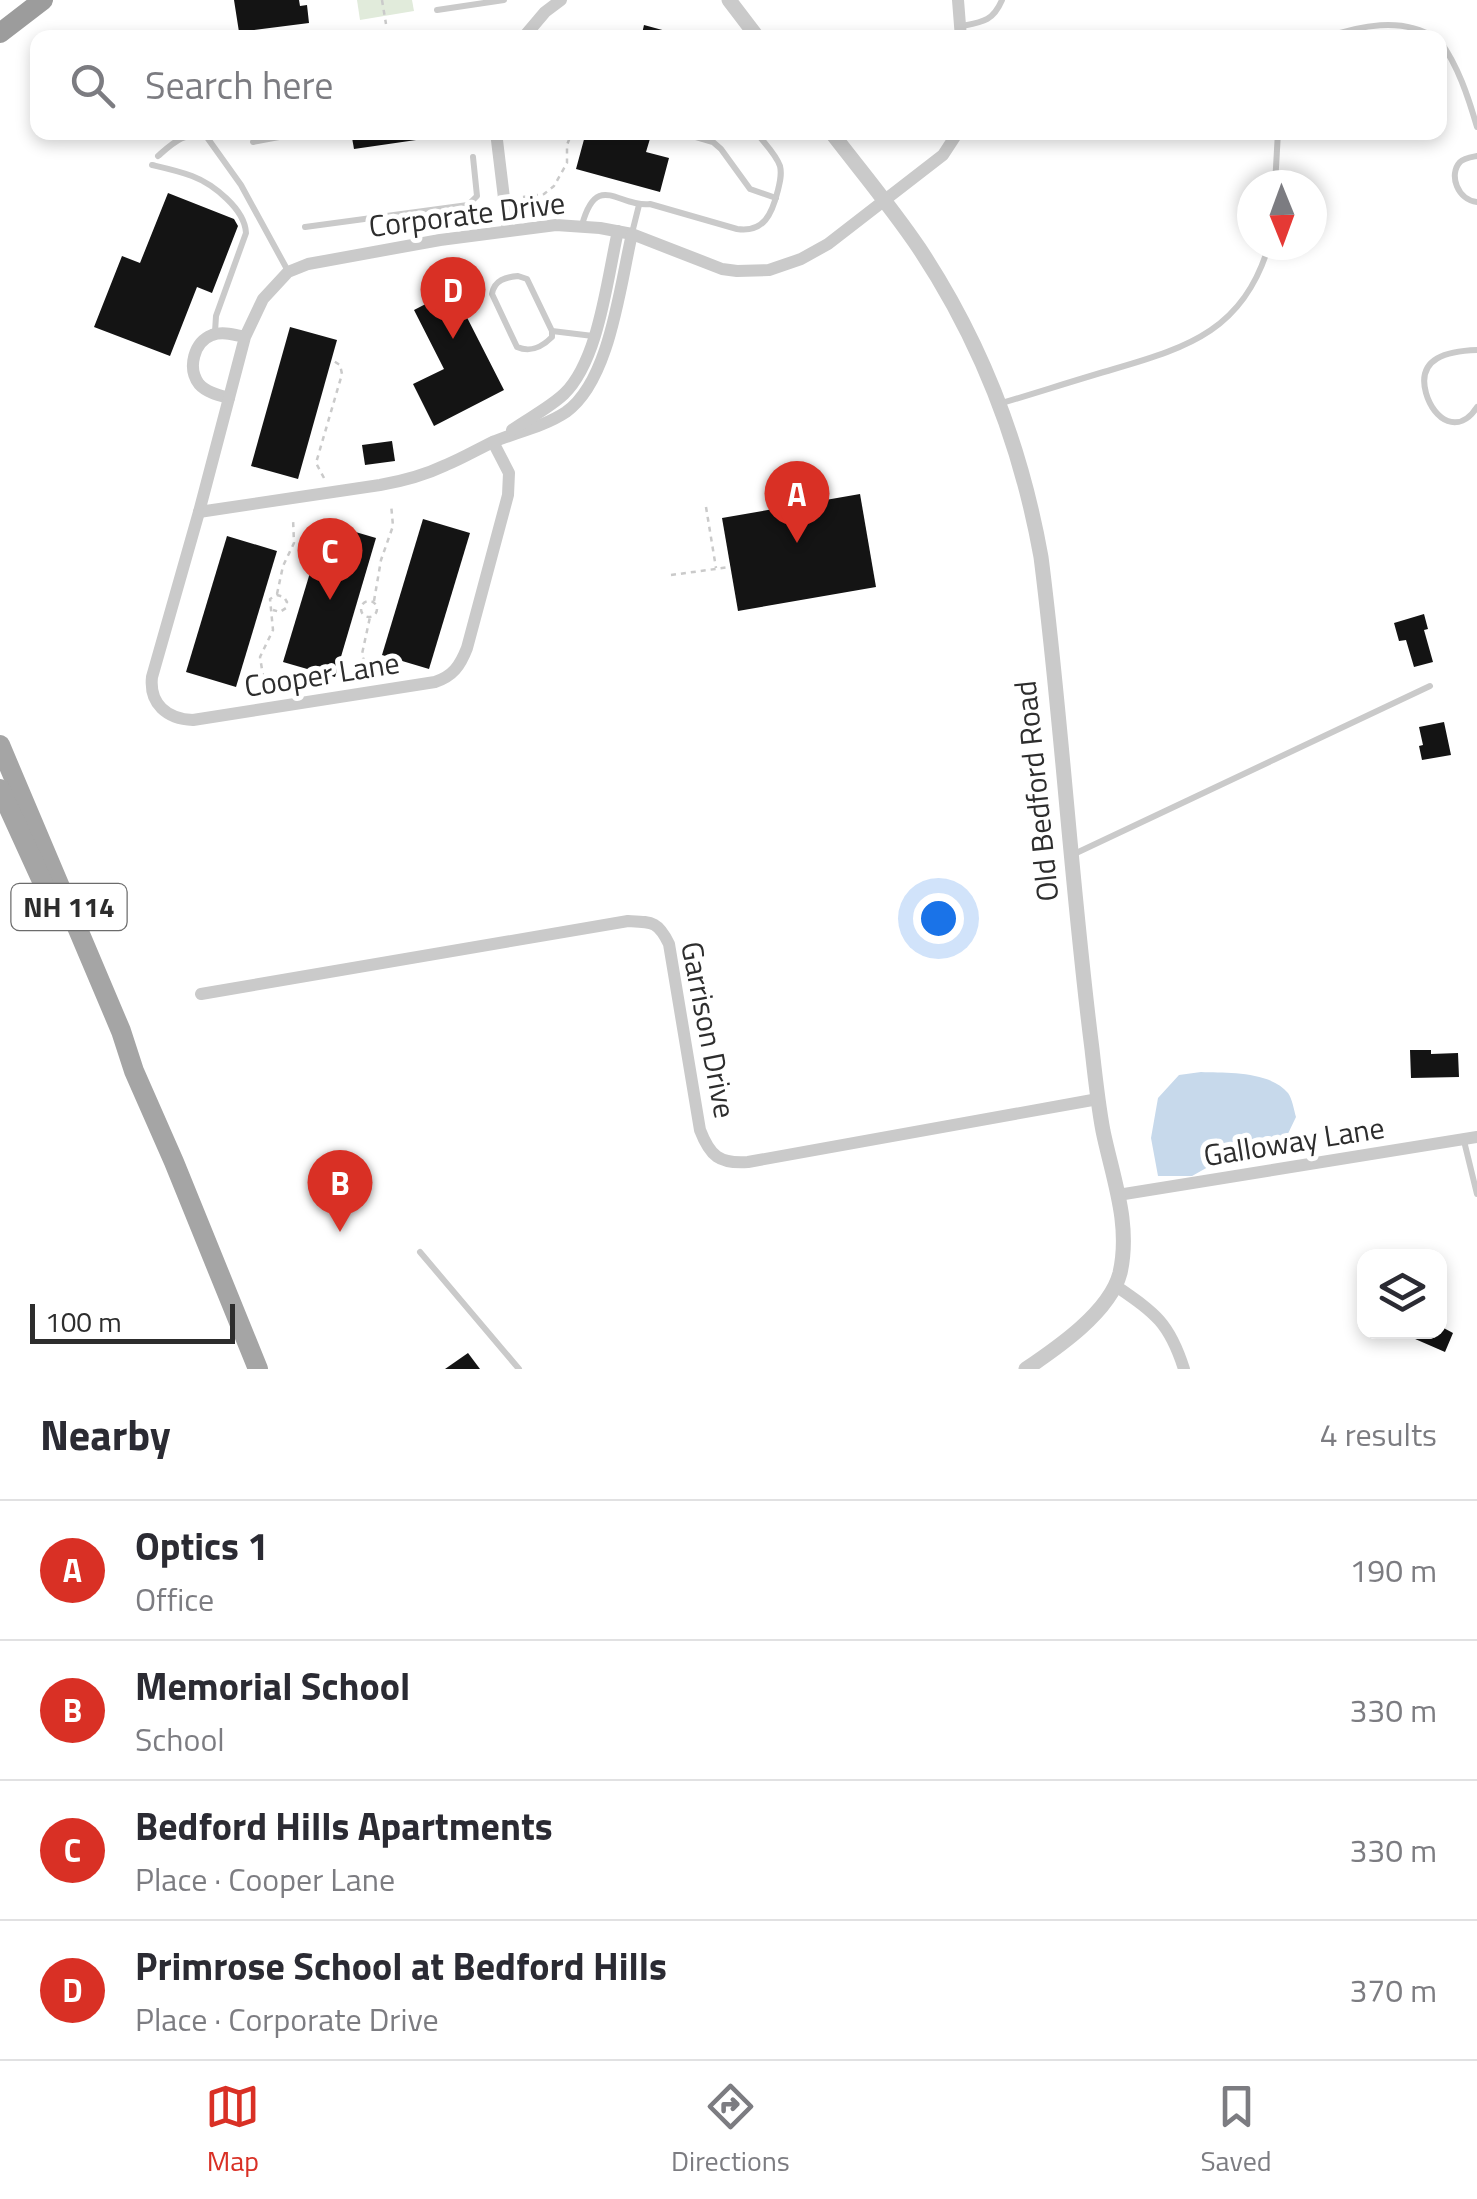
<!DOCTYPE html>
<html lang="en">
<head>
<meta charset="utf-8">
<style>
	:root { --surface:#fff; --page:#f2f2f3; --text:#2b2b33; --muted:#7c7c81; --line:#e1e1e2; --accent:#d93025 }
	body { margin:0; font-family:"Titillium Web",sans-serif; background:var(--page); color:var(--text) }
	.controls { position:absolute; right:30px; bottom:30px; display:grid; overflow:hidden; border-radius:20px; box-shadow:0 5px 15px #0003 }
	.controls button { width:90px; height:90px; display:grid; place-items:center; padding:0; border:0; border-bottom:2px solid var(--line); background:var(--surface); color:var(--text); font:50px sans-serif }
	.compass { position:absolute; left:1237px; top:170px; width:90px; height:90px; border-radius:50%; background:var(--surface); box-shadow:0 5px 15px #0003; rotate:179deg }
	.scale { position:absolute; left:30px; bottom:25px; width:205px; box-sizing:border-box; padding-left:10px; border:5px solid #2d2d2d; border-top:0; font-size:28px; line-height:35px; white-space:nowrap; color:#2d2d2d; -webkit-text-stroke:8px #fff; paint-order:stroke }
	.you { position:absolute; left:938px; top:918px; width:35px; height:35px; margin:-25px; border:8px solid #fff; border-radius:50%; background:#1a73e8; box-shadow:0 0 0 15px #1a73e833 }
	.badge { display:grid; place-items:center; width:65px; height:65px; border-radius:50%; background:var(--accent); color:#fff; font-size:32px; font-weight:700 }
	.pin { position:absolute; translate:-50% -82px; filter:drop-shadow(0 2px 5px #0008) }
	.pin::after { content:''; position:absolute; top:52px; width:35px; height:30px; background:inherit; clip-path:polygon(0 0,100% 0,50% 100%) }
	.list { margin:0; padding:0; list-style:none }
	h2 { display:flex; justify-content:space-between; align-items:center; height:130px; margin:0; padding:0 40px; font-size:42px }
	h2 small { font-size:32px; font-weight:400; color:var(--muted) }
	.list li { display:grid; grid-template-columns:65px 1fr auto; gap:30px; align-items:center; box-sizing:border-box; height:140px; padding:0 40px; border-top:2px solid var(--line) }
	.list b { display:block; font-size:38px; white-space:nowrap }
	.list p { margin:0; font-size:32px; white-space:nowrap; color:var(--muted) }
	.list em { font-size:32px; font-style:normal; color:var(--muted) }
	.icon { flex:none; width:55px; height:55px; fill:none; stroke:currentColor; stroke-width:2; stroke-linecap:round; stroke-linejoin:round }
	.map { position:relative; flex:none; width:1477px; height:1369px; overflow:hidden }
	.search { position:absolute; background:var(--surface); box-shadow:0 5px 15px #0003; left:30px; right:30px; top:30px; height:110px; display:flex; align-items:center; gap:25px; box-sizing:border-box; padding:0 35px; border-radius:20px; color:var(--muted); font-size:38px }
	.sheet { height:690px; background:var(--surface) }
	nav { display:flex; justify-content:space-around; align-items:center; box-sizing:border-box; height:140px; border-top:2px solid var(--line); background:var(--surface); font-size:28px; color:var(--muted) }
	nav a { display:grid; justify-items:center; gap:5px }
	nav .on { color:var(--accent) }
	.map>svg:first-child { display:block }
	.green { fill:#e1ebdb }
	.water { fill:#c7d9eb }
	.building { fill:#141414 }
	.lines { fill:none; stroke-linecap:round; stroke-linejoin:round }
	.path { stroke:#cacaca; stroke-width:2.5; stroke-dasharray:5 5; stroke-linecap:butt }
	.service { stroke:#cacaca; stroke-width:6 }
	.minor { stroke:#cacaca; stroke-width:12 }
	.tertiary { stroke:#cacaca; stroke-width:15 }
	.primary { stroke:#a5a5a5; stroke-width:20 }
	.trunk { stroke:#9c9c9c; stroke-width:20 }
	.labels { text-anchor:middle; stroke-width:10; stroke-linejoin:round; paint-order:stroke }
	.shield { fill:#fff; stroke:#6c6c6c; stroke-width:2.5 }
	.shield-label { font-size:28px; font-weight:bold; fill:#2d2d2d }
	.street-label { font-size:30px; fill:#2d2d2d; stroke:#fff }
</style>
</head>
<body>
<div class="map">
<svg width="1477" height="1369" viewBox="0 0 1477 1369">
	<rect width="100%" height="100%" fill="#fff"/>
	<polygon class="green" points="357,0 412,0 414,11 360,20"/>
	<path class="water" d="M1201,1072C1227,1073 1270,1071 1288,1093C1292,1098 1294,1110 1296,1117L1283,1144L1265,1153L1217,1162L1192,1176H1158L1151,1138L1158,1098L1179,1075Z"/>
	<g class="building">
		<polygon points="234,0 299,0 300,6 307,5 309,23 239,32"/>
		<polygon points="644,25 677,34 676,38 641,38"/>
		<polygon points="351,132 422,132 423,139 354,149"/>
		<polygon points="586,132 608,138 610,132 652,132 646,152 669,158 660,192 576,169"/>
		<polygon points="168,193 234,219 238,226 212,293 197,287 170,356 94,327 122,256 140,263"/>
		<polygon points="453,290 504,390 434,426 413,384 444,369 414,310"/>
		<polygon points="290,327 337,340 298,479 251,466"/>
		<polygon points="392,441 395,461 365,465 362,445"/>
		<polygon points="860,494 876,587 738,611 722,518"/>
		<polygon points="423,519 470,533 429,669 382,655"/>
		<polygon points="325,523 376,538 335,677 283,662"/>
		<polygon points="227,536 277,551 236,687 186,672"/>
		<polygon points="1424,614 1428,629 1424,630 1433,662 1414,667 1406,640 1399,641 1394,623"/>
		<polygon points="1444,722 1451,755 1422,760 1419,746 1423,745 1419,727"/>
		<polygon points="1410,1050 1431,1050 1431,1054 1458,1053 1459,1077 1411,1078"/>
		<polygon points="1440,1326 1453,1333 1445,1352 1399,1332 1440,1332"/>
		<polygon points="468,1353 480,1369 445,1369"/>
	</g>
	<g class="lines">
		<g class="path">
			<polyline points="382,0 386,24"/>
			<polyline points="607,132 610,133"/>
			<polyline points="523,197 544,194 554,186 567,163 567,145 572,132"/>
			<polyline points="324,478 316,463 342,374 340,365 332,360"/>
			<polyline points="706,507 716,568"/>
			<polyline points="671,575 730,567"/>
			<polyline points="277,594 283,566 294,543 293,518"/>
			<circle cx="369" cy="609" r="8"/>
			<polyline points="374,601 381,560 393,526 391,504"/>
			<polyline points="367,672 362,654 370,617"/>
			<polyline points="265,688 260,657 273,630 270,599 277,595 284,597 287,602 286,608 280,612 273,610"/>
		</g>
		<g class="service">
			<polyline points="437,10 504,0"/>
			<path d="M962,26C983,22 993,21 1002,0"/>
			<path d="M1324,38C1359,26 1402,16 1435,38"/>
			<path d="M1440,41C1458,66 1468,96 1477,127"/>
			<polyline points="679,132 713,142 721,149 750,189 776,198"/>
			<polyline points="253,142 306,132"/>
			<path d="M158,156C173,143 185,131 206,136L241,185L288,271"/>
			<path d="M1477,156C1472,157 1464,158 1460,162C1448,175 1458,200 1477,202"/>
			<path d="M152,165C165,168 179,171 192,176C213,184 245,209 246,233L216,316L215,332"/>
			<polyline points="1275,185 1278,132"/>
			<path d="M582,225C597,170 619,208 650,204L737,229C764,233 772,214 778,190C780,182 782,174 780,166C776,154 764,143 756,132"/>
			<polyline points="305,227 468,205 477,196 473,157"/>
			<polyline points="632,233 639,205"/>
			<path d="M518,276L527,279L552,331V337C542,347 531,353 517,347L492,294C494,280 506,277 518,276Z"/>
			<polyline points="552,331 593,336"/>
			<path d="M1477,350C1449,351 1416,357 1426,393C1434,421 1459,435 1477,407"/>
			<path d="M1002,403C1039,392 1076,380 1114,369C1190,347 1244,329 1269,245"/>
			<polyline points="1072,855 1430,686"/>
			<polyline points="1464,1141 1477,1194"/>
			<polyline points="420,1252 519,1369"/>
		</g>
		<g class="minor">
			<polyline points="958,0 961,38"/>
			<polyline points="523,38 545,12 561,0"/>
			<polyline points="496,132 508,231"/>
			<path d="M245,337C235,335 223,331 212,335C194,342 187,368 199,384C206,392 218,395 229,398L245,337L263,299L288,272L308,264L440,240L556,225L600,228L632,234L722,269L737,271L769,270L801,259L828,244L943,155L958,132"/>
			<path d="M229,398L199,512L380,485C403,481 425,475 446,465C463,458 478,449 495,441C518,432 545,426 566,412C610,381 620,285 632,234"/>
			<path d="M512,430C529,418 549,408 564,394C599,360 607,279 618,231"/>
			<path d="M199,512L152,677C149,704 167,719 193,720L435,682C453,676 460,666 467,648L508,495L509,473L493,442"/>
			<path d="M201,994L628,921C652,922 658,921 669,944L700,1130C710,1156 719,1164 748,1162L1098,1099"/>
			<polyline points="1118,1195 1477,1137"/>
			<path d="M1116,1286C1155,1313 1169,1322 1184,1369"/>
		</g>
		<g class="tertiary">
			<polyline points="729,0 758,38"/>
			<path d="M831,132C861,171 892,208 919,248C982,343 1021,445 1041,557C1062,721 1071,885 1092,1049C1095,1076 1098,1104 1103,1131C1113,1179 1131,1224 1120,1273C1110,1312 1057,1348 1026,1369"/>
		</g>
		<g class="primary">
			<polyline points="0,745 121,1031 134,1071 174,1162 258,1369"/>
			<polyline points="0,789 48,894"/>
		</g>
		<polyline class="trunk" points="0,33 43,0"/>
	</g>
	<g class="labels">
		<rect class="shield" x="11.5" y="884" width="115" height="46" rx="8"/>
		<g class="shield-label">
			<text x="69" y="917">NH 114</text>
		</g>
		<g class="street-label">
			<text transform="translate(467 215) rotate(-7)" y="10">Corporate Drive</text>
			<text transform="translate(322 675) rotate(-9)" y="10">Cooper Lane</text>
			<text transform="translate(1037 791) rotate(-96)" y="10">Old Bedford Road</text>
			<text transform="translate(708 1030) rotate(79)" y="10">Garrison Drive</text>
			<text transform="translate(1294 1142) rotate(-9)" y="10">Galloway Lane</text>
		</g>
	</g>
</svg>
<div class="controls">
<button><svg class="icon" aria-label="layers" viewBox="0 0 24 24"><path d="M12 4l9 5-9 5-9-5zM3 14l9 5 9-5"/></svg></button>
</div>
<svg class="compass" viewBox="-18 -18 36 36"><path d="M0-13l5 13h-10z" fill="#e53935"/><path d="M0 13l5-13h-10z" fill="#7c7c81"/></svg>
<div class="scale">100 m</div>
<div class="you"></div>
<div class="pin badge" style="left:797px;top:543px">A</div>
<div class="pin badge" style="left:340px;top:1232px">B</div>
<div class="pin badge" style="left:330px;top:600px">C</div>
<div class="pin badge" style="left:453px;top:339px">D</div>
<div class="search"><svg class="icon" aria-label="search" viewBox="0 0 24 24"><circle cx="10" cy="10" r="6"/><path d="M15 15l6 6"/></svg>Search here</div>
</div>
<section class="sheet">
<h2>Nearby<small>4 results</small></h2>
<ul class="list">
<li><span class="badge">A</span><div><b>Optics 1</b><p>Office</p></div><em>190 m</em></li>
<li><span class="badge">B</span><div><b>Memorial School</b><p>School</p></div><em>330 m</em></li>
<li><span class="badge">C</span><div><b>Bedford Hills Apartments</b><p>Place · Cooper Lane</p></div><em>330 m</em></li>
<li><span class="badge">D</span><div><b>Primrose School at Bedford Hills</b><p>Place · Corporate Drive</p></div><em>370 m</em></li>
</ul>
</section>
<nav>
<a class="on"><svg class="icon" aria-label="map" viewBox="0 0 24 24"><path d="M3 6l6-2 6 2 6-2v14l-6 2-6-2-6 2zM9 4v14M15 6v14"/></svg>Map</a>
<a><svg class="icon" aria-label="directions" viewBox="0 0 24 24"><path d="M12 3l9 9-9 9-9-9zM9 14v-3h6M13 9l2 2-2 2"/></svg>Directions</a>
<a><svg class="icon" aria-label="saved" viewBox="0 0 24 24"><path d="M7 4h10v16l-5-4-5 4z"/></svg>Saved</a>
</nav>
</body>
</html>
